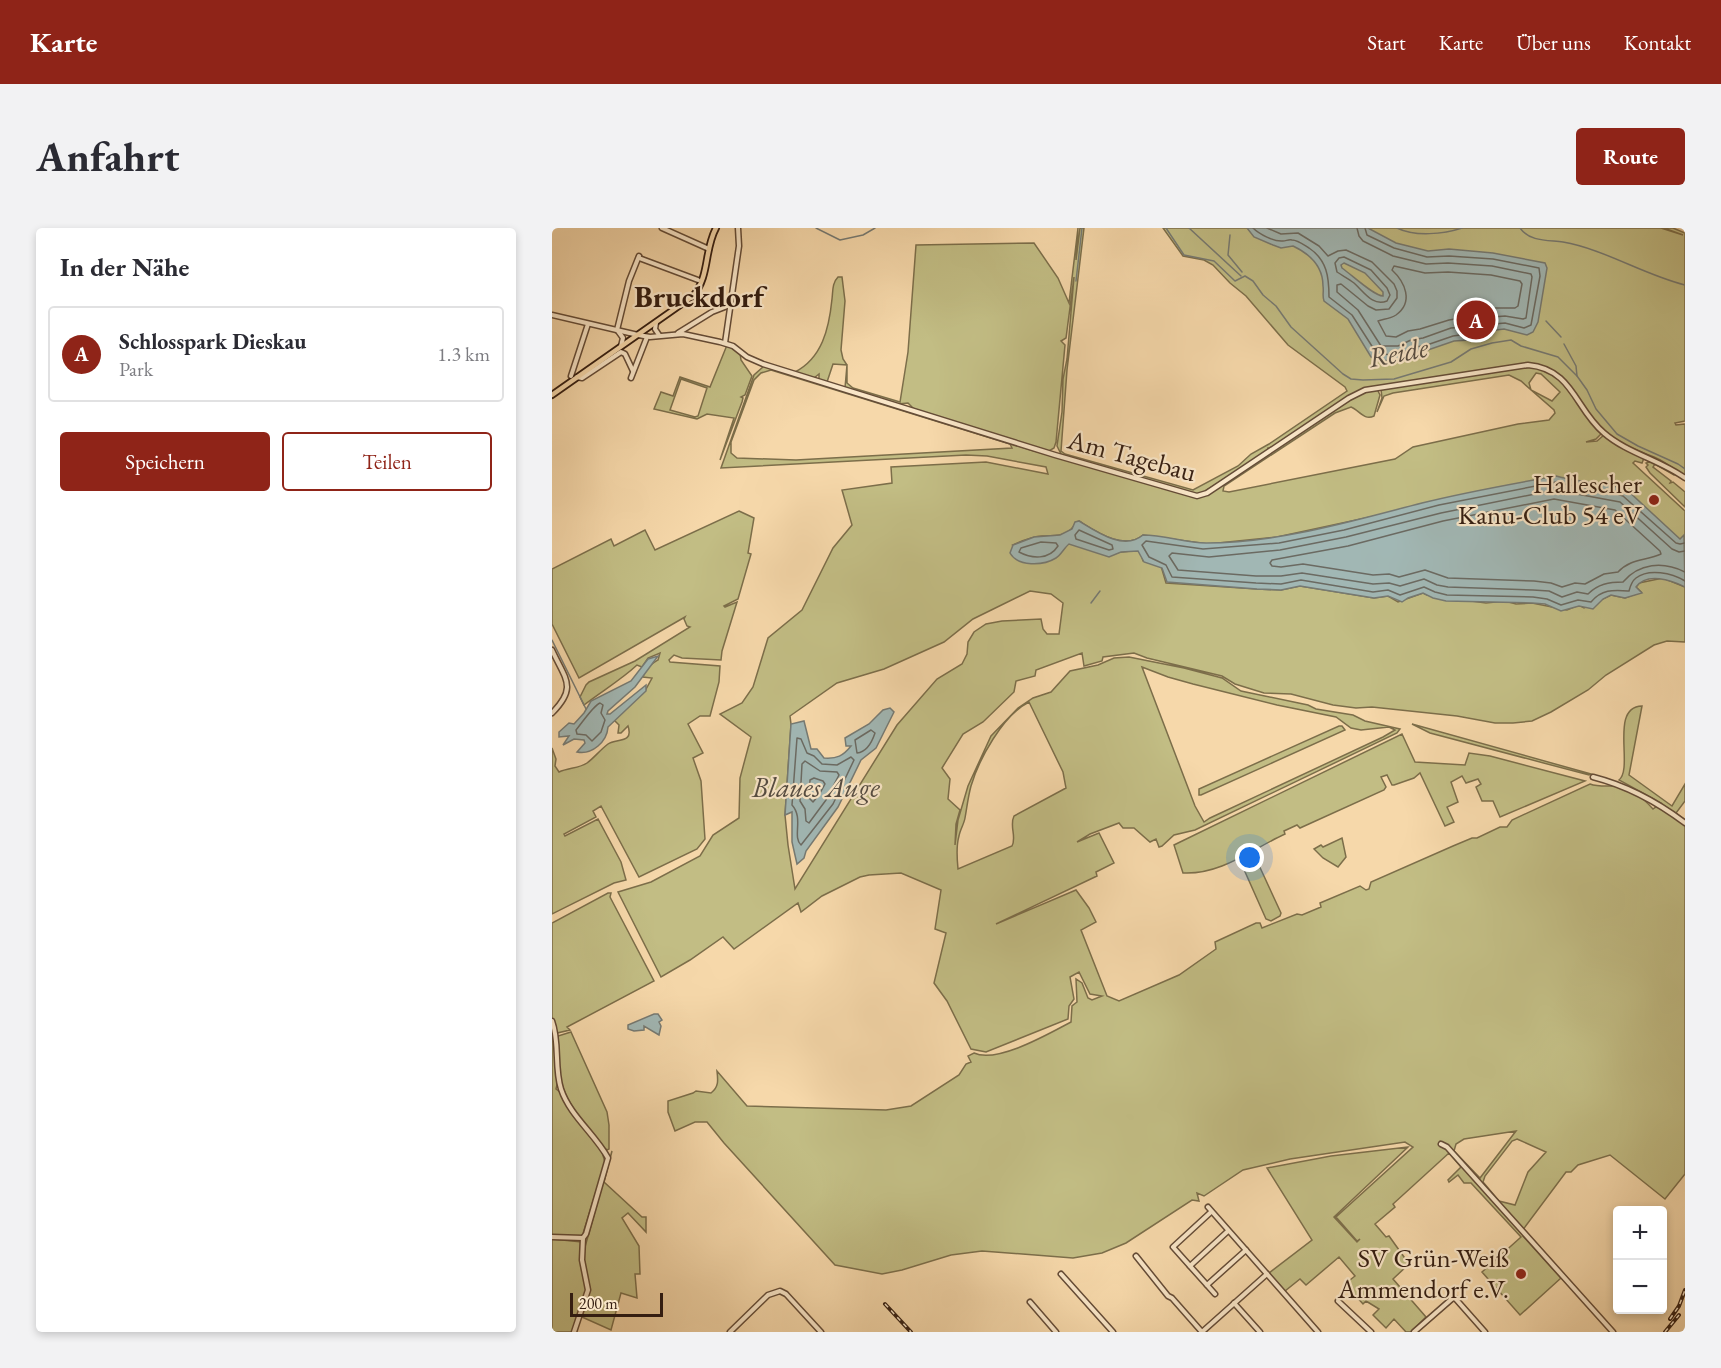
<!DOCTYPE html>
<html lang="de">
<head>
<meta charset="utf-8">
<style>
	:root { --surface:#fff; --page:#f2f2f3; --text:#2b2b33; --muted:#7c7c81; --line:#e1e1e2; --accent:#8f2418 }
	body { margin:0; font-family:"EB Garamond",serif; background:var(--page); color:var(--text) }
	.controls { position:absolute; right:18px; bottom:18px; display:grid; overflow:hidden; border-radius:6px; box-shadow:0 3px 9px #0003 }
	.controls button { width:54px; height:54px; display:grid; place-items:center; padding:0; border:0; border-bottom:2px solid var(--line); background:var(--surface); color:var(--text); font:30px sans-serif }
	.scale { position:absolute; left:18px; bottom:15px; width:93px; box-sizing:border-box; padding-left:6px; border:3px solid #351e11; border-top:0; font-size:16px; line-height:21px; white-space:nowrap; color:#351e11; -webkit-text-stroke:4px #f9e6c8; paint-order:stroke }
	.you { position:absolute; left:698px; top:630px; width:21px; height:21px; margin:-15px; border:4px solid #fff; border-radius:50%; background:#1a73e8; box-shadow:0 0 0 9px #1a73e833 }
	.badge { display:grid; place-items:center; width:39px; height:39px; border-radius:50%; background:var(--accent); color:#fff; font-size:20px; font-weight:700 }
	.pin { position:absolute; translate:-50% -50%; border:3px solid #fff; box-shadow:0 2px 6px #0006 }
	.list { margin:0; padding:0; list-style:none }
	h2 { display:flex; justify-content:space-between; align-items:center; height:78px; margin:0; padding:0 24px; font-size:26px }
	h2 small { font-size:20px; font-weight:400; color:var(--muted) }
	.list li { display:grid; grid-template-columns:39px 1fr auto; gap:18px; align-items:center; box-sizing:border-box; height:96px; margin:0 12px 12px; padding:0 12px; border:2px solid var(--line); border-radius:6px }
	.list b { display:block; font-size:22px; white-space:nowrap }
	.list p { margin:0; font-size:20px; white-space:nowrap; color:var(--muted) }
	.list em { font-size:20px; font-style:normal; color:var(--muted) }
	.actions { display:flex; gap:12px; padding:18px 24px }
	.actions a { flex:1; padding:14px 0; border:2px solid var(--accent); border-radius:6px; text-align:center; font-size:21px; color:var(--accent) }
	.actions .main { background:var(--accent); color:#fff }
	.map { position:relative; flex:none; width:1133px; height:1104px; overflow:hidden; border-radius:6px }
	header { display:flex; align-items:center; gap:36px; box-sizing:border-box; height:84px; padding:0 30px; background:var(--accent); color:#fff }
	header strong { font-size:28px }
	nav { display:flex; gap:33px; margin-inline-start:auto; font-size:21px }
	.intro { display:flex; align-items:center; justify-content:space-between; box-sizing:border-box; height:144px; padding:0 36px }
	h1 { margin:0; font-size:42px }
	.button { padding:15px 27px; border-radius:6px; background:var(--accent); color:#fff; font-size:21px; font-weight:700 }
	main { display:flex; gap:36px; padding:0 36px }
	aside { flex:1; background:var(--surface); border-radius:6px; box-shadow:0 3px 9px #0003 }
	.map>svg:first-child { display:block }
	.green { fill:#c2bd84; stroke:#7c6e4a; stroke-width:1.5; fill-rule:evenodd }
	.water { fill:#a1b7b4; stroke:#767a73; stroke-width:1.5; fill-rule:evenodd }
	.lines { fill:none; stroke-linecap:round; stroke-linejoin:round }
	.shore { stroke:#6b6a62; stroke-width:1.5 }
	.stream { stroke:#767a73; stroke-width:1.5 }
	.minor-casing { stroke:#654c37; stroke-width:7 }
	.major-casing { stroke:#351e11; stroke-width:8 }
	.minor { stroke:#f9e6c8; stroke-width:4 }
	.major { stroke:#f6d8aa; stroke-width:4.5 }
	.rail-casing { stroke:#351e11; stroke-width:4 }
	.rail { stroke:#f9e6c8; stroke-width:1.5; stroke-dasharray:4.5; stroke-linecap:butt }
	.poi-dot { fill:#8f2418; stroke:#f9e6c8; stroke-width:2 }
	.labels { text-anchor:middle; stroke-width:4.5; stroke-linejoin:round; paint-order:stroke }
	.street-label { font-size:27px; fill:#351e11; stroke:#f9e6c8 }
	.poi-label { font-size:27px; fill:#351e11; stroke:#f9e6c8; text-anchor:end }
	.water-label { font-size:28px; font-style:italic; fill:#554c42; stroke:#f9e6c8 }
	.quarter-label { font-size:30px; font-weight:bold; fill:#351e11; stroke:#f9e6c8 }
</style>
</head>
<body>
<header>
<strong>Karte</strong>
<nav><a>Start</a><a>Karte</a><a>Über uns</a><a>Kontakt</a></nav>
</header>
<div class="intro"><h1>Anfahrt</h1><a class="button">Route</a></div>
<main>
<aside>
<h2>In der Nähe<small></small></h2>
<ul class="list">
<li><span class="badge">A</span><div><b>Schlosspark Dieskau</b><p>Park</p></div><em>1.3 km</em></li>
</ul>
<div class="actions"><a class="main">Speichern</a><a>Teilen</a></div>
</aside>
<div class="map">
<svg width="1133" height="1104" viewBox="0 0 1133 1104">
	<rect width="100%" height="100%" fill="#f6d8aa"/>
	<filter id="stains"><feTurbulence type="fractalNoise" baseFrequency=".00333" numOctaves="4"/><feColorMatrix values="0 0 0 0 .2 0 0 0 0 .09 0 0 0 0 .02 0 0 0 .5 -.17"/></filter>
	<radialGradient id="worn" r=".72"><stop offset=".6" stop-color="#630" stop-opacity="0"/><stop offset="1" stop-color="#630" stop-opacity=".3"/></radialGradient>
	<g class="green">
		<path d="M526,0L524,32L528,0H532L515,142L509,223L513,226L641,262L686,238L699,226L717,216L795,163L793,159L736,117L694,68L678,55L661,37L652,32L631,28L611,0H1109L1131,7L1112,0H1121L1133,5V193L1123,195L1124,197L1133,196V249C1122,241 1114,234 1102,229C1087,223 1066,216 1053,204C1021,176 1027,145 977,135L808,163L719,221L716,220L715,224L650,265L641,266L510,228L505,218L510,184L511,151L515,131L522,49L514,110L509,113L513,117L504,214L502,220L497,223L362,181L356,175L345,176L293,160L295,137L281,136L275,154L267,152V146L262,150L243,144C270,130 277,101 280,71C281,63 280,55 286,49H290L293,73L289,122L291,131L295,137V155L301,160L348,174L356,124L364,17L482,15L506,50L517,75Z"/>
		<path d="M175,117L188,125L189,132L200,148L193,167L189,169L191,170L190,174L168,232L182,190L155,186L145,191L102,181L109,164L121,168L128,149L158,159ZM129,151L155,160L146,188L143,189L118,182Z"/>
		<path d="M212,138L479,222L642,269L656,266L798,172L808,166L825,161L828,167L822,188C812,193 807,182 799,179L783,185L672,258L671,263L677,264L843,231L861,219L966,196L997,192L1003,185L1002,182L969,153L957,147L841,165L832,168L825,184L830,170L829,161L978,139C1011,140 1032,181 1050,205L1044,211L1034,214L1045,213L1052,207L1092,230L1090,235L1083,233L1081,235L1133,283V319L972,256L725,309L656,316L591,307C572,323 545,304 527,293L524,294C517,309 504,308 490,308C480,308 470,313 461,317L499,331L519,313L552,326L588,322L591,333L609,338L614,355L705,361L729,362L748,358L822,370L836,368L846,374L871,365L875,367L934,375L953,373L964,376L980,375L1015,382L1027,377L1032,380L1059,367L1073,370L1089,364L1084,359L1087,355L1111,350L1133,359V414L1115,413L1102,417L1054,447L1036,462L999,484L980,493L961,495H943L905,488L820,479L804,480L781,477L739,466L712,465L683,456L670,448L595,430L582,425L551,429L550,433L532,438L530,425L484,442L483,448L464,453L462,464L431,494L411,506L390,540L398,551L396,571L408,582L404,596L403,617L406,592L416,558L439,508L466,480L481,470L499,464L518,443L546,437L562,430L577,429L632,440L670,450L689,463L756,477L764,481L801,487L813,493L848,501L845,505L643,602L622,607L610,618L607,619L604,611L598,614L582,600H571L567,595L538,606L525,614L547,605L562,635L544,644L545,648L444,696L524,662L537,680L544,694L529,702L555,768L567,773L627,747L664,721L663,714L704,695H708L710,700L745,686L750,687L769,679L768,675L808,658L814,662L817,661L819,654L901,618L920,610H925L948,599H955L960,592L1038,556C1046,559 1054,558 1063,558C1079,559 1091,570 1101,581L1109,575L1067,552C1082,540 1057,479 1090,478L1077,547L1120,578L1133,556V573L1124,585L1133,592V946L1113,971L1058,927L1026,937L1019,944H1014L970,1003L973,1006L971,1008L1009,1050L968,1087L930,1044L969,1009L919,955H912L906,947L897,954L896,952L909,939L897,925L841,976L843,979L823,996L834,1009L837,1008L857,1036L841,1051L874,1089L859,1104H854L842,1091L834,1100L821,1087L827,1081L814,1073L811,1076L793,1056L803,1048L787,1029L754,1057L748,1051L733,1063L717,1045L760,1012L715,940L779,928L856,919L782,989L805,1014L808,1011L805,1013L784,989L861,919L853,914L738,931L691,942L652,968L645,965L647,973L640,972L574,1015L550,1025L521,1030L430,1023L399,1027L350,1042L330,1046L283,1037L172,915L155,894H143L123,903L116,884V873L141,865L144,863L159,865C167,859 166,852 165,843L195,878L334,882L359,878L407,847L414,836L419,834L416,828L422,825C445,836 498,805 519,794L520,778L525,774L524,751L530,755L536,770L540,772L550,768L538,766L527,744L518,749L522,771L517,778L516,791L434,824L419,821L395,773L382,755L394,705L383,701L389,662L349,645L317,647L308,649L270,668L249,684L246,675L182,721L171,709L138,732L109,749L66,664L99,654L148,628L161,607L187,590L188,550L199,509L168,486L190,475L201,459L216,410L250,382L281,320L300,297L290,262L340,255L339,239L434,234L496,246L494,239L435,228L414,227L169,240L202,147ZM219,142L458,216L460,220L244,232L185,230L179,225V214L202,152L209,145ZM984,145L989,146L1008,164L1000,173L979,162L977,155ZM478,363L499,366L511,375L507,406H495L491,401L489,391L450,393L434,396L422,404L416,414L415,426L410,436L385,451L345,497L243,661L236,617L233,587L239,496L238,488L285,455L332,441L392,414L421,391ZM590,439L616,449L641,456L725,477L784,489L799,500L809,502L837,499L843,502L831,509L658,590L652,594L643,578ZM477,474L511,544L514,560L462,588C457,598 465,609 460,618L406,641C405,631 404,618 407,608C408,602 412,596 413,590C415,579 416,569 419,558C427,531 451,487 477,474ZM964,903L928,950L902,923L904,916L912,911ZM965,911L994,924L976,944L963,977L947,973L931,954L933,948L960,913Z"/>
		<polygon points="1100,233 1123,245 1122,247 1103,236 1101,239 1119,253 1118,255 1121,254 1133,264 1133,279 1098,245 1094,239 1096,237 1094,235"/>
		<path d="M187,283L202,290L196,325L199,326L186,371L172,378L173,379L185,374L170,423L169,432L130,430L122,427L117,432L118,434L168,438L167,454L158,488H148L136,496L151,525L141,530L149,553L153,611L145,621L87,649L49,578L41,583L44,589L12,606L13,608L46,591L69,634L74,652L62,655L0,686V520L4,531L3,538L7,544C16,540 28,540 35,535C42,530 48,522 56,516C64,510 82,516 76,498L69,505H66L67,497L62,492L93,463L100,450L91,449C93,440 98,437 106,432L108,425L96,430L90,439L85,437C69,452 50,463 32,477L28,469L34,457L37,454L83,433L138,399L135,398L132,391L133,389L27,450L0,396V341L59,311L62,318L93,302L103,322Z"/>
		<polygon points="860,496 1039,546 1037,547 878,505"/>
		<polygon points="787,498 790,498 793,502 649,567 647,567 647,561"/>
		<path d="M850,506L863,534L913,537L917,525L938,528L1033,553L948,589L941,573H930L924,559L929,556L926,551L914,555L910,548L899,554L906,574L895,579L902,594L893,598L868,545L862,550L842,557H840L835,547L829,549L834,559L832,562L748,600L745,597L732,603L733,606C700,621 669,647 631,645L622,617Z"/>
		<polygon points="790,610 794,629 786,639 771,630 762,621 769,617 771,619"/>
		<polygon points="699,629 705,633 729,685 728,688 719,693 714,691 690,637 690,634"/>
		<polygon points="56,665 59,665 58,669 102,753 15,799 18,802 5,805 0,791 0,695"/>
		<polygon points="0,795 6,853 4,861 8,864 50,924 53,934 30,1009 0,1008"/>
		<path d="M19,804L55,884L57,897V921L55,922C48,918 42,908 36,901C7,863 7,855 6,808Z"/>
		<polygon points="60,923 52,954 90,989 94,989 94,1004 76,985 70,990 87,1018 88,1046 83,1046 85,1070 69,1065 59,1102 30,1089 38,1061 31,1026"/>
		<polygon points="0,1011 30,1014 29,1026 36,1060 21,1104 0,1104"/>
	</g>
	<g class="water">
		<path d="M695,0H816L844,15L876,23L897,21L941,25L993,35L995,40L986,94L981,104L975,107L952,101L944,102L927,106L917,112L902,113L873,123L862,125L849,135L842,132L826,133L819,129L796,91L772,73C770,68 772,64 771,58C771,38 758,26 741,18L729,20L721,17L702,9ZM792,35L813,45L831,64V68C822,68 800,47 790,40L789,37Z"/>
		<path d="M1004,248C1027,255 1051,253 1075,262L1128,311L1132,307L1133,359C1119,352 1095,344 1084,359L1090,365L1073,370L1059,367L1051,371L1041,381L1027,378L1009,383L993,376L980,375L894,373L881,370L871,365L856,370L850,374L836,368L822,370L748,358L729,362L705,361L615,354L610,340L592,334L586,323L569,324L557,329L517,316C512,320 509,327 504,330C491,338 466,339 458,325L461,317L482,309L508,307L520,301L523,294L527,293C545,304 572,323 591,307C613,307 633,315 654,315C727,315 800,293 870,275C914,264 959,256 1004,248Z"/>
		<path d="M106,428L83,459L56,483L55,486H58L94,457V463L56,499C55,514 40,527 25,524L33,515L32,512L22,511L11,517L17,508L7,509V504L17,495L22,496L32,485L39,473L79,453L96,431Z"/>
		<path d="M338,480L342,484L324,520L309,532L286,579L254,623L252,630L245,636L240,614V584L233,587L239,496L252,493L259,521H265L272,530C285,531 291,528 299,518H294L293,510L317,496L331,482Z"/>
		<polygon points="102,786 106,786 110,792 107,794 109,798 107,807 92,798 92,802 82,803 76,801 76,797"/>
	</g>
	<g class="lines">
		<g class="shore">
			<path d="M701,0C707,6 722,14 731,13C734,13 737,11 740,12C746,12 752,17 757,20C775,32 777,49 777,69L800,87L825,126L848,127L860,119L872,118L901,108L915,106L942,96L953,95L972,100L979,97L988,48L987,40L941,31L897,28L875,29L842,20L815,7L813,0"/>
			<polyline points="715,0 729,6 746,5 767,18 776,28 786,23 794,22 820,34 842,56 845,63 845,70 837,81 824,82 816,78 789,56 785,57 785,64 806,82 829,118 846,118 859,112 871,110 899,100 912,99 941,89 953,88 971,91 974,90 980,49 979,46 940,38 896,35 874,36 841,28 811,13 807,8 805,0"/>
			<path d="M792,29L819,42L835,60L838,67L835,73C821,79 812,64 802,55C797,51 791,48 785,44L783,35L787,30Z"/>
			<path d="M842,38L873,45L896,44L939,47L968,53L970,56L966,78L963,80H939L909,90L897,92L868,101L856,103L844,109L834,108L826,93C831,91 838,91 844,87C862,74 853,54 840,42Z"/>
			<path d="M1002,271L1063,282L1108,323L1109,326C1094,333 1079,330 1066,344L1052,346L1033,356L1023,355L1010,359L999,355L982,353L896,350L873,342L847,349L837,346L821,347L751,336L729,339L720,338L718,335L720,332L796,318L891,293Z"/>
			<polygon points="527,302 560,317 561,321 557,322 524,311 523,307"/>
			<path d="M489,314L504,315L506,318C497,332 480,331 467,324L469,320Z"/>
			<path d="M1133,315L1128,316L1124,315L1071,268C1049,259 1026,261 1004,254L887,277L792,302L727,315L651,321L594,313L590,317L597,329L614,337L620,349L704,355L729,356L749,352L821,364L836,362L848,367L872,359L883,364L895,367L981,369L995,371L1009,377L1026,372L1039,374C1050,361 1061,362 1077,363C1078,359 1080,353 1084,350C1097,340 1120,345 1133,353"/>
			<path d="M1133,323L1127,324L1120,321L1068,274L1003,262L889,285L794,309L728,322L657,329L620,325L617,328L626,342L704,348H729L750,345L821,356L837,355L848,358L872,351L885,357L896,359L981,362L997,363L1010,369L1025,364L1036,366C1046,356 1057,354 1071,354C1087,335 1111,333 1133,344"/>
			<path d="M48,475L51,477L49,485L53,492L49,504L40,513L34,507L25,506L24,502C30,495 41,478 48,475Z"/>
			<path d="M319,502L323,505C320,514 315,524 305,525L303,512Z"/>
			<path d="M245,510L249,511L255,525L262,528L270,536L285,537L299,529L302,532L281,576L249,617C240,609 252,590 240,577Z"/>
			<polygon points="253,533 268,543 285,544 287,547 274,572 257,595 254,593 253,581 248,573 250,536"/>
			<polygon points="262,550 271,553 273,556 267,567 261,574 257,570 258,552"/>
		</g>
		<g class="stream">
			<polyline points="264,0 288,12 311,7 323,0"/>
			<polyline points="614,0 632,27 662,33 683,53 693,48 701,53 711,67 724,78 739,99 791,146 799,151 811,152 842,151 899,134 919,121 940,115 959,112 969,118 1006,129 1025,148 1035,162 1044,181 1065,206 1086,218 1126,236 1133,241"/>
			<polyline points="637,0 689,48"/>
			<path d="M845,0C863,9 892,6 910,0"/>
			<path d="M968,0C978,14 996,12 1011,14C1052,21 1092,47 1133,57"/>
			<polyline points="678,7 676,27 690,44"/>
			<polyline points="524,53 530,0"/>
			<polyline points="994,93 1009,109"/>
			<polyline points="1012,116 1024,138 1025,148"/>
			<polyline points="539,375 548,363"/>
			<polyline points="0,412 34,481"/>
		</g>
		<g class="minor-casing">
			<g id="minor">
				<polyline points="110,0 157,21"/>
				<polyline points="87,30 146,52"/>
				<path d="M0,87L86,107L98,109L131,106L168,114L181,118L195,129L211,136L503,227L645,268L655,265L797,170L813,162L976,137C1021,141 1023,181 1052,205C1075,225 1108,232 1133,250"/>
				<polyline points="104,95 103,101 107,107"/>
				<polyline points="65,102 77,53 87,28"/>
				<polyline points="66,103 71,110 69,118"/>
				<polyline points="126,105 160,84 178,77"/>
				<polyline points="173,115 187,18 186,0"/>
				<polyline points="19,148 36,96"/>
				<polyline points="25,149 30,150 69,124 73,126 81,143"/>
				<polyline points="79,150 95,109"/>
				<path d="M0,422C13,451 26,459 0,485"/>
				<path d="M1041,549C1076,558 1104,573 1133,595"/>
				<path d="M0,793C8,815 2,839 9,861C18,888 43,906 56,930L34,1006L31,1010"/>
				<polyline points="889,916 895,919 1061,1104"/>
				<polyline points="656,979 766,1104"/>
				<polyline points="659,984 621,1019 663,1066"/>
				<polyline points="0,1009 31,1010"/>
				<polyline points="584,1028 616,1068 620,1070 650,1104"/>
				<polyline points="638,1038 676,1003"/>
				<polyline points="509,1046 561,1104"/>
				<polyline points="655,1057 694,1022"/>
				<polyline points="786,1073 819,1104"/>
				<polyline points="478,1074 504,1104"/>
				<polyline points="682,1075 708,1104"/>
				<polyline points="22,1104 36,1062 30,1032 31,1010"/>
				<polyline points="178,1104 216,1067 228,1063 234,1066 269,1104"/>
				<polyline points="650,1104 715,1046"/>
				<polyline points="862,1104 902,1069 933,1104"/>
			</g>
		</g>
		<g class="major-casing">
			<path id="major" d="M0,167L141,68C158,48 152,22 164,0"/>
		</g>
		<use href="#minor" class="minor"/>
		<use href="#major" class="major"/>
		<g class="rail-casing">
			<g id="rail">
				<polyline points="333,1076 359,1104"/>
				<polyline points="1118,1091 1127,1078 1133,1062"/>
				<polyline points="1113,1104 1127,1087"/>
			</g>
		</g>
		<use href="#rail" class="rail"/>
	</g>
	<g class="poi-dot">
		<circle cx="1102" cy="272" r="6"/>
		<circle cx="969" cy="1046" r="6"/>
	</g>
	<g class="labels">
		<g class="street-label">
			<text transform="translate(580 228) rotate(15)" y="9">Am Tagebau</text>
		</g>
		<g class="poi-label">
			<text x="1090" y="265">Hallescher<tspan x="1090" dy="31">Kanu-Club 54 eV</tspan></text>
			<text x="957" y="1039">SV Grün-Weiß<tspan x="957" dy="31">Ammendorf e.V.</tspan></text>
		</g>
		<g class="water-label">
			<text transform="translate(846 124) rotate(-11)" y="10">Reide</text>
			<text x="264" y="569">Blaues Auge</text>
		</g>
		<g class="quarter-label">
			<text x="147" y="79">Bruckdorf</text>
		</g>
	</g>
	<rect width="100%" height="100%" filter="url(#stains)"/>
	<rect width="100%" height="100%" fill="url(#worn)"/>
</svg>
<div class="controls">
<button>+</button>
<button>−</button>
</div>
<div class="scale">200 m</div>
<div class="you"></div>
<div class="pin badge" style="left:924px;top:92px">A</div>
</div>
</main>
</body>
</html>
